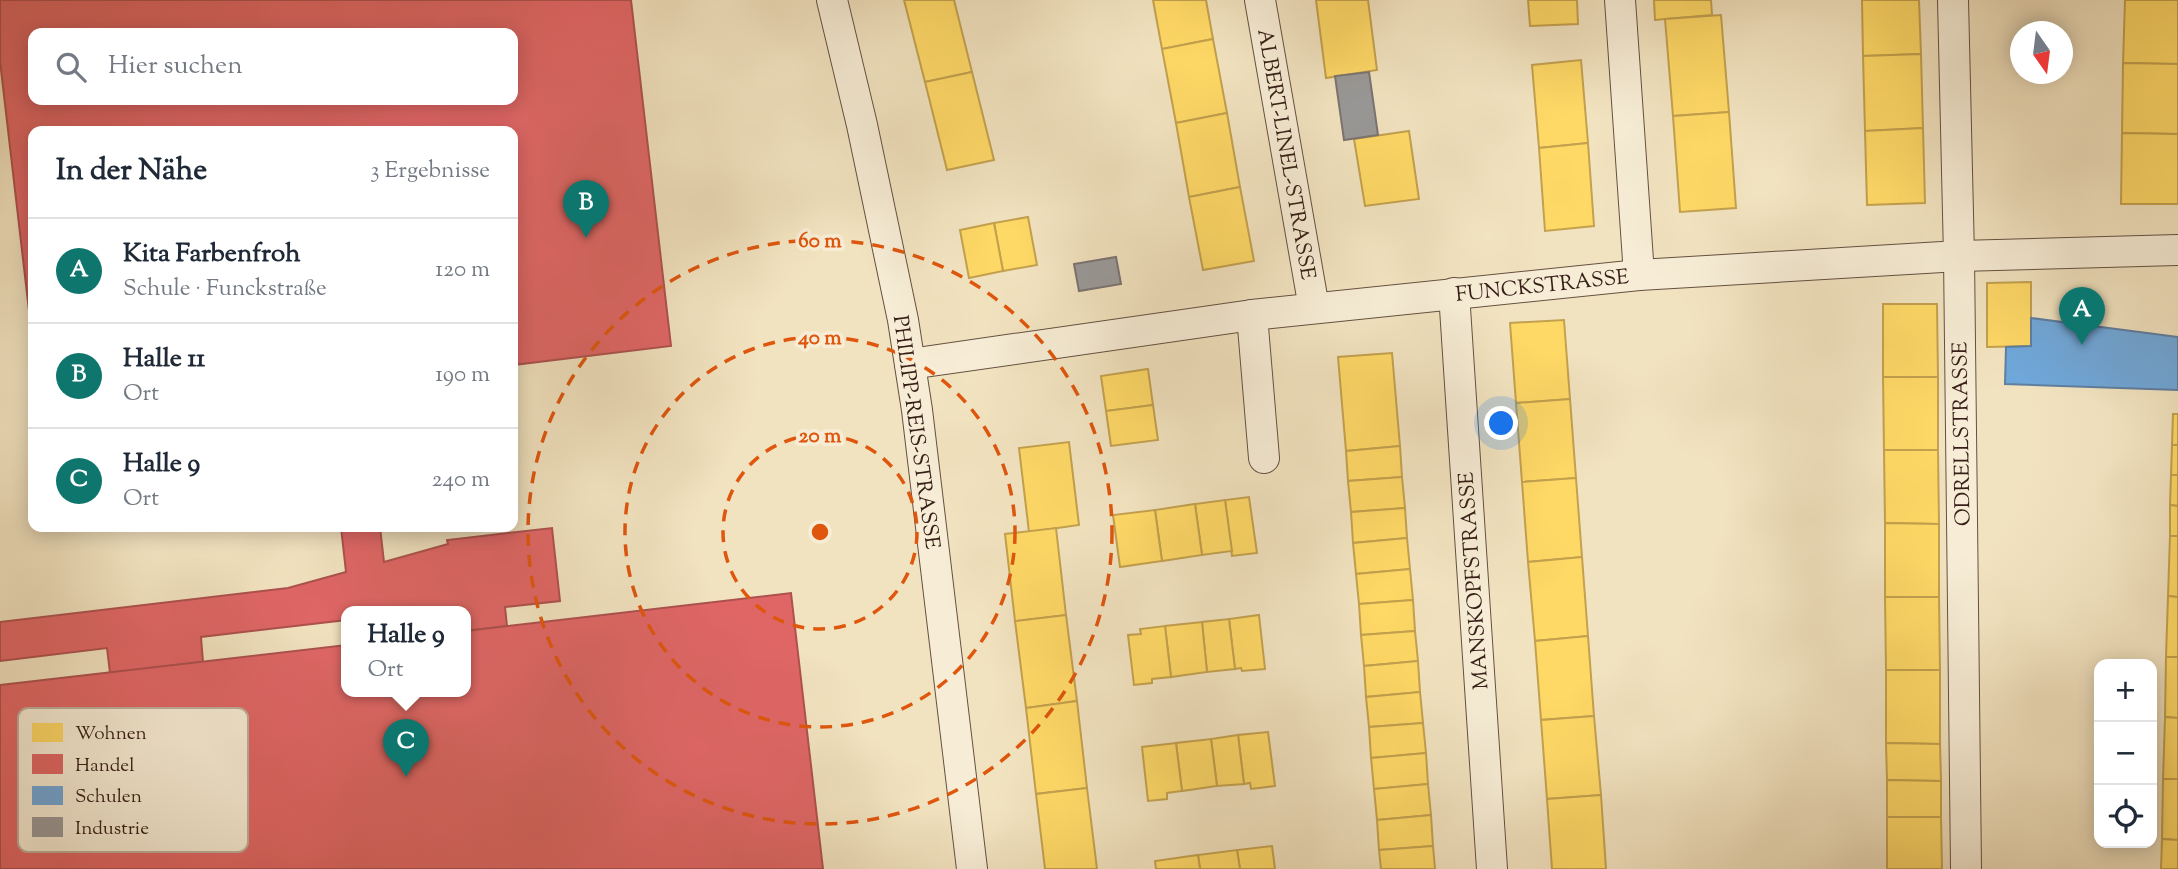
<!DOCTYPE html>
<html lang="de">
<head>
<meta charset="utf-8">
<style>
	:root { --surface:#fff; --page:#f2f2f3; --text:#1f2937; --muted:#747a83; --line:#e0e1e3; --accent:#0f766e }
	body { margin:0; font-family:"Sorts Mill Goudy",serif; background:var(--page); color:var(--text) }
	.controls { position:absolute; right:21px; bottom:21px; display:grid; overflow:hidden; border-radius:14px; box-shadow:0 4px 18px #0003 }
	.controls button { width:63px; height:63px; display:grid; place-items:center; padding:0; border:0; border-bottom:2px solid var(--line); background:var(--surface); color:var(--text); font:35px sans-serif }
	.compass { position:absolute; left:2010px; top:21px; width:63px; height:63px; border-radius:50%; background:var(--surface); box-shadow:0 4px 18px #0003; rotate:166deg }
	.you { position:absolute; left:1502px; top:424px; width:24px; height:24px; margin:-18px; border:5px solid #fff; border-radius:50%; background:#1a73e8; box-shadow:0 0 0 10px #1a73e833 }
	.badge { display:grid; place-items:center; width:46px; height:46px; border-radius:50%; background:var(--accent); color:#fff; font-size:23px; font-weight:700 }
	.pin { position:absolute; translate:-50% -58px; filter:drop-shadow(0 2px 4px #0008) }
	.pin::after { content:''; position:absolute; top:37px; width:24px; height:21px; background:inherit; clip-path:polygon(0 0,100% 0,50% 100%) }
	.popup { position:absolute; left:341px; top:606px; width:130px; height:91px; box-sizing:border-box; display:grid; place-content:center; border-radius:14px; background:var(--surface); filter:drop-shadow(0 2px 5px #0005); font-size:23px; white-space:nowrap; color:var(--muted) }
	.popup b { font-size:26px; color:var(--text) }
	.popup::after { content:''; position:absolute; left:50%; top:100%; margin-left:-14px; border:14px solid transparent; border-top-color:var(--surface) }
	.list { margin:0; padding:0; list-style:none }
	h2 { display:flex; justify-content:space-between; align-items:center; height:91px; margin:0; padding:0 28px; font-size:30px }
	h2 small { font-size:23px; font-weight:400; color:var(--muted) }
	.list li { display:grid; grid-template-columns:46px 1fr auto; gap:21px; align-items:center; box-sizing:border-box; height:105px; padding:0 28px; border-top:2px solid var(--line) }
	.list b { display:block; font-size:26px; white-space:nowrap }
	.list p { margin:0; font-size:23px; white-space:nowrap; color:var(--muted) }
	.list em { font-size:23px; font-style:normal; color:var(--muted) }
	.icon { flex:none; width:38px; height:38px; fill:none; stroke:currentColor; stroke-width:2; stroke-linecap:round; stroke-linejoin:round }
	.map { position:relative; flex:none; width:2178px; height:869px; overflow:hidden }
	.search { position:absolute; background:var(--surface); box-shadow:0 4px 18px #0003; left:28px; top:28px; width:490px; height:77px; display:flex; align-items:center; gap:18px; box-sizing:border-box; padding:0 24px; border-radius:14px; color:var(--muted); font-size:26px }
	.panel { position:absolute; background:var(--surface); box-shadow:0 4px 18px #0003; left:28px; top:126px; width:490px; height:406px; border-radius:14px }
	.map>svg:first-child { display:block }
	.homes { fill:#ffd966; stroke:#c3a14e; stroke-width:2 }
	.shops { fill:#e06666; stroke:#ad514e; stroke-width:2; fill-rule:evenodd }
	.schools { fill:#6fa8dc; stroke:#5e7fa1; stroke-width:2 }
	.industry { fill:#999; stroke:#7b7472; stroke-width:2 }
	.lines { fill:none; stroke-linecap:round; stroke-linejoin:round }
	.minor-casing { stroke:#655041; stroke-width:32 }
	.minor { stroke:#f7edd6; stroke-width:30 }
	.ring { fill:none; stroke:#df560d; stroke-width:3.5; stroke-dasharray:12 9 }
	.labels { text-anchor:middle; stroke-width:7; stroke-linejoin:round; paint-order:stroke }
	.street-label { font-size:21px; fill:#361f17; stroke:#f7edd6 }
	.key { fill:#f7edd6; stroke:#bdaf9d; stroke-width:2 }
	.key-label { font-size:19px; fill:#361f17 }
	.centre { fill:#df560d; stroke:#f7edd6; stroke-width:3.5 }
	.ring-label { font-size:21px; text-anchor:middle; font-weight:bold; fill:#df560d; stroke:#f7edd6; stroke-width:7; stroke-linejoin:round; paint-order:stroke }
</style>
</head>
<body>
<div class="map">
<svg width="2178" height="869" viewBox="0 0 2178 869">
	<rect width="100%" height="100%" fill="#f2e3c0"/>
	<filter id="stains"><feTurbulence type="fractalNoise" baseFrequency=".00286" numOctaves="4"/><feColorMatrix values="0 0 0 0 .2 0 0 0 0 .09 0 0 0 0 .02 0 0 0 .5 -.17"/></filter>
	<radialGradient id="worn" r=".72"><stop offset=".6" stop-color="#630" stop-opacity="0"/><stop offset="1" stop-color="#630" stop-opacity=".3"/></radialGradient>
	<g class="homes">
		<polygon points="904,0 954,0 972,72 925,82"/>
		<polygon points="1153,0 1206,0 1213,39 1162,49"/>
		<polygon points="1316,0 1368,0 1377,70 1326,78"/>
		<polygon points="1528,0 1577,0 1578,24 1530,26"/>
		<polygon points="1654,0 1711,0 1712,15 1655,20"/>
		<polygon points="1862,0 1919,0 1921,54 1863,56"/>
		<polygon points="2125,0 2178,0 2178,64 2123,63"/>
		<polygon points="1721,15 1729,112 1673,116 1665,19"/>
		<polygon points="1213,39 1227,113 1176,123 1162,49"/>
		<polygon points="1921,54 1923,128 1865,131 1863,56"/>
		<polygon points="1581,60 1588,143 1539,148 1532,65"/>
		<polygon points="2123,63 2178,64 2178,134 2122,133"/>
		<polygon points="972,72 994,160 947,170 925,82"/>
		<polygon points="1729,112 1736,208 1680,212 1673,116"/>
		<polygon points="1227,113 1240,187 1189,197 1176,123"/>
		<polygon points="1923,128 1925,203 1867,205 1865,131"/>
		<polygon points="1409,131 1419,199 1365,206 1354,139"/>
		<polygon points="2122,133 2178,134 2178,204 2121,204"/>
		<polygon points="1588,143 1594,226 1545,231 1539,148"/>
		<polygon points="1240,187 1254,261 1203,270 1189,197"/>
		<polygon points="1028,217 1037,265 1003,271 994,223"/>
		<polygon points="994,223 1003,271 969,278 960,230"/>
		<polygon points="2031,282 2031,346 1987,347 1987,283"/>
		<polygon points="1883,304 1937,304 1938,377 1883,377"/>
		<polygon points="1564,320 1570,399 1516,403 1510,323"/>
		<polygon points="1392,353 1400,446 1346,451 1338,357"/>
		<polygon points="1148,369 1153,405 1106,411 1101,376"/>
		<polygon points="1883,377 1938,377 1938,450 1884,450"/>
		<polygon points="1570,399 1576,478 1522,482 1516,403"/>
		<polygon points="1153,405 1158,440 1111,446 1106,411"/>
		<polygon points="2173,414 2178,414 2178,445 2172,445"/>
		<polygon points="1069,442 1079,525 1029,532 1019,448"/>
		<polygon points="2172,445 2178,445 2178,475 2171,475"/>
		<polygon points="1400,446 1402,477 1348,481 1346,451"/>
		<polygon points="1884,450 1938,450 1939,524 1885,523"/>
		<polygon points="2171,475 2178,475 2178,506 2170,505"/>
		<polygon points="1402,477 1405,508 1351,512 1348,481"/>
		<polygon points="1576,478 1582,557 1528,562 1522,482"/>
		<polygon points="1249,497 1257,553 1232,556 1225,500"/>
		<polygon points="1225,500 1232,551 1202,555 1195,504"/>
		<polygon points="1195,504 1202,555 1162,561 1155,510"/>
		<polygon points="2170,505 2178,506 2178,536 2170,536"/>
		<polygon points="1405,508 1407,538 1353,543 1351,512"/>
		<polygon points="1155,510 1162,561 1120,567 1113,515"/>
		<polygon points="1885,523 1939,524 1939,597 1885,597"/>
		<polygon points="1056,528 1066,615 1015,621 1005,534"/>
		<polygon points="2170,536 2178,536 2178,597 2168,596"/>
		<polygon points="1407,538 1410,569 1356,574 1353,543"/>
		<polygon points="1582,557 1588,636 1535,641 1528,562"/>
		<polygon points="1410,569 1413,600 1359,604 1356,574"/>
		<polygon points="2168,596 2178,597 2178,657 2166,657"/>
		<polygon points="1885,597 1939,597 1940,670 1886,670"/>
		<polygon points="1413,600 1415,631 1361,635 1359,604"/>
		<polygon points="1066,615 1077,701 1026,708 1015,621"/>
		<polygon points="1259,615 1265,669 1242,671 1241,668 1235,669 1229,619"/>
		<polygon points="1229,619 1235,669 1207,672 1202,622"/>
		<polygon points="1202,622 1207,672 1171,677 1165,626"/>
		<polygon points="1165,626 1171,677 1152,679 1152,683 1134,685 1128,635 1141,634 1140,629"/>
		<polygon points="1415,631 1418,661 1364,666 1361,635"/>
		<polygon points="1588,636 1594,716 1541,720 1535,641"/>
		<polygon points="2166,657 2178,657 2178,718 2165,717"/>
		<polygon points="1418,661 1420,692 1366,697 1364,666"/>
		<polygon points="1886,670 1940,670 1940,744 1886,743"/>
		<polygon points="1420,692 1423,723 1369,727 1366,697"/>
		<polygon points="1077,701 1087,788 1036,794 1026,708"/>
		<polygon points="1594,716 1601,795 1547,799 1541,720"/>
		<polygon points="2165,717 2178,718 2178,779 2163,779"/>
		<polygon points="1423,723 1426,753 1371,758 1369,727"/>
		<polygon points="1268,732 1275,786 1251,789 1250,783 1244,784 1238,735"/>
		<polygon points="1238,735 1244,784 1217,786 1211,739"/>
		<polygon points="1211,739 1217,786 1182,791 1176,743"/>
		<polygon points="1176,743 1182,791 1167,793 1167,799 1148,801 1142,747"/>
		<polygon points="1886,743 1940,744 1941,781 1887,780"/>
		<polygon points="1426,753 1428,784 1374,789 1371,758"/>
		<polygon points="2163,779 2178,779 2178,840 2162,839"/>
		<polygon points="1887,780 1941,781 1941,817 1887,817"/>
		<polygon points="1428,784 1431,815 1377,820 1374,789"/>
		<polygon points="1087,788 1097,869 1045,869 1036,794"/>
		<polygon points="1601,795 1606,869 1552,869 1547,799"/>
		<polygon points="1431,815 1433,846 1379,850 1377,820"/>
		<polygon points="1887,817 1941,817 1942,869 1887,869"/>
		<polygon points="2162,839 2178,840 2178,869 2161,869"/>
		<polygon points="1272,846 1275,869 1240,869 1237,850"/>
		<polygon points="1433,846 1435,869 1381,869 1379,850"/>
		<polygon points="1237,850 1240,869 1200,869 1198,855"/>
		<polygon points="1198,855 1200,869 1156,869 1155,861"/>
	</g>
	<g class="shops">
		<path d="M0,0H631L671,346L513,365V131H33V345L0,61ZM33,33H513V100H33Z"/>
		<polygon points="341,527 380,527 384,562 448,544 447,540 552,528 560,601 505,607 507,626 466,631 466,611 455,611 455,608 429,611 346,611 346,620 201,637 203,662 110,673 107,648 0,661 0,622 288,588 346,572"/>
		<polygon points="791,593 823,869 0,869 0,685 346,645 346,691 466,691 466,631"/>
	</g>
	<polygon class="schools" points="2031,318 2178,337 2178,390 2005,384 2006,347 2031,346"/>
	<g class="industry">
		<polygon points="1369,72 1378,135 1344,140 1335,76"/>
		<polygon points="1116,257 1121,284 1079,291 1074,264"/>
	</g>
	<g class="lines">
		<g class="minor-casing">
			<g id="minor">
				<polyline points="832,0 862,125 903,320 917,410 972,869"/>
				<polyline points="1260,0 1314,308"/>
				<polyline points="1620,0 1639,275"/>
				<polyline points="1953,0 1959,256 1966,869"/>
				<polyline points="1454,293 1492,869"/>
				<polyline points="1252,315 1264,458"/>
				<polyline points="910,364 1252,315 1639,275 1959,256 2178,250"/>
			</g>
		</g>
		<use href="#minor" class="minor"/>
	</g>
	<g class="ring">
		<circle cx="820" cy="532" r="97"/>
		<circle cx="820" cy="532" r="195"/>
		<circle cx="820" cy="532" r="292"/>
	</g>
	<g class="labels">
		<g class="street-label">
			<text transform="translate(1287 154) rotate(80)" y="7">ALBERT-LINEL-STRASSE</text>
			<text transform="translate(1542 285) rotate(-6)" y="7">FUNCKSTRASSE</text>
			<text transform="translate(917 432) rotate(82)" y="7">PHILIPP-REIS-STRASSE</text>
			<text transform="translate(1961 434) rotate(-91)" y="7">ODRELLSTRASSE</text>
			<text transform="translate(1473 581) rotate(-94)" y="7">MANSKOPFSTRASSE</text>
		</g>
	</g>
	<rect x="18" y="708" width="230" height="144" rx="10" class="key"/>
	<rect x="32" y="723" width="31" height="19" fill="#ffd966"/>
	<rect x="32" y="754" width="31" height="20" fill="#e06666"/>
	<rect x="32" y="786" width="31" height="19" fill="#6fa8dc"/>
	<rect x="32" y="817" width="31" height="20" fill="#999"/>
	<g class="key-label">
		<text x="75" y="739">Wohnen</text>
		<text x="75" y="771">Handel</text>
		<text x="75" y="802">Schulen</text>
		<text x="75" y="834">Industrie</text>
	</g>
	<circle cx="820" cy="532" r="10" class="centre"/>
	<g class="ring-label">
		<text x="820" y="247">60 m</text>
		<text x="820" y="344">40 m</text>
		<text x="820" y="442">20 m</text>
	</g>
	<rect width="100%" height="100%" filter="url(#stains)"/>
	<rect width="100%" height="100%" fill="url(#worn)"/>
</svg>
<div class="controls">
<button>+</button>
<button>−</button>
<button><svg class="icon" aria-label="locate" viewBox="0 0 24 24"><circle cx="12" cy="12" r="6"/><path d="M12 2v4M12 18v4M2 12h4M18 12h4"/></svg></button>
</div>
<svg class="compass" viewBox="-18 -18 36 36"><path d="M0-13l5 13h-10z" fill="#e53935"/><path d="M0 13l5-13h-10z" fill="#747a83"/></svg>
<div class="you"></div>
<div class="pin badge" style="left:2082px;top:345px">A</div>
<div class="pin badge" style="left:586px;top:238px">B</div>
<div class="pin badge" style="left:406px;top:777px">C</div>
<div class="popup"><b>Halle 9</b>Ort</div>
<div class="search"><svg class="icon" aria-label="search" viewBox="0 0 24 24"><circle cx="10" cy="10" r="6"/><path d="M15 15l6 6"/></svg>Hier suchen</div>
<section class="panel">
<h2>In der Nähe<small>3 Ergebnisse</small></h2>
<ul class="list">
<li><span class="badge">A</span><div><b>Kita Farbenfroh</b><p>Schule · Funckstraße</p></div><em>120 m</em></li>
<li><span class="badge">B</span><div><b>Halle 11</b><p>Ort</p></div><em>190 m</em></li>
<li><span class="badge">C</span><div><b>Halle 9</b><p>Ort</p></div><em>240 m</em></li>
</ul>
</section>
</div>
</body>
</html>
